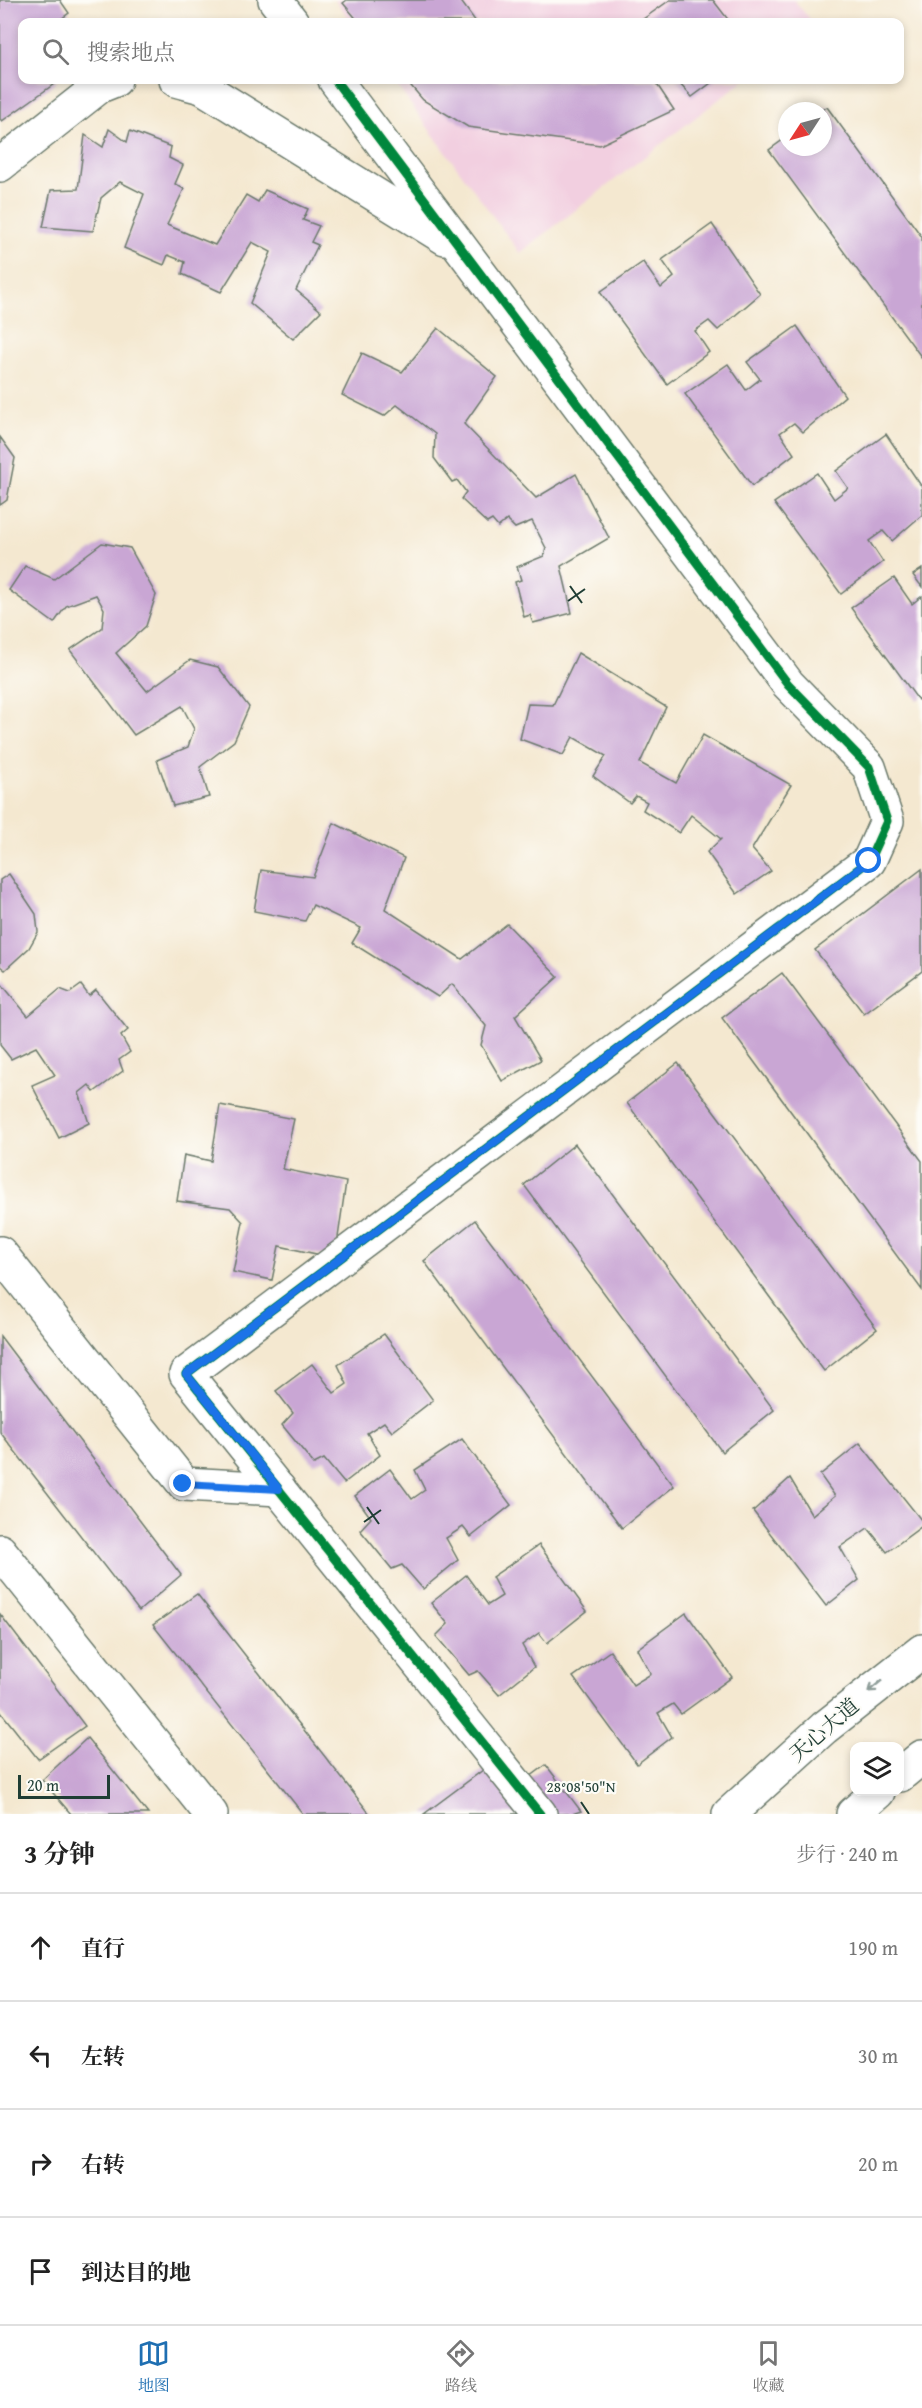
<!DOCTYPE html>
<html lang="zh">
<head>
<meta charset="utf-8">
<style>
	:root { --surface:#fff; --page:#f2f2f2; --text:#222; --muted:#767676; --line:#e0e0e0; --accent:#1f6fb2 }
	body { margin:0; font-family:"Gentium Book Plus","Noto Serif SC",serif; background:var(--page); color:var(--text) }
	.controls { position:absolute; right:18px; bottom:18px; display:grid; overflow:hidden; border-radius:12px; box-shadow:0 3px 9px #0003 }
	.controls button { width:54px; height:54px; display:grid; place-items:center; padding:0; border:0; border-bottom:2px solid var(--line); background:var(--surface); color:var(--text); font:30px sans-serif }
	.compass { position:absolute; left:778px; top:102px; width:54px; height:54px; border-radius:50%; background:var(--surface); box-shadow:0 3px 9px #0003; rotate:234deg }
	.scale { position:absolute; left:18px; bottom:15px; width:92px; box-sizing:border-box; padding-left:6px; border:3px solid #1f3d34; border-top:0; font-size:16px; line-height:21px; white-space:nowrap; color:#1f3d34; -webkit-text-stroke:4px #fdfcf7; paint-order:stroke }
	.stop { position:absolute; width:18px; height:18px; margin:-14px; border:4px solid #1a73e8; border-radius:50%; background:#fff }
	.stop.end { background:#1a73e8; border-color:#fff; box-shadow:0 2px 6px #0008 }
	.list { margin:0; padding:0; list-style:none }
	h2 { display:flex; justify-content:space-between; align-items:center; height:78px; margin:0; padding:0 24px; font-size:26px }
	h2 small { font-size:20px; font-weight:400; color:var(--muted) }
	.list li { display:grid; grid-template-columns:39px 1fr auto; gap:18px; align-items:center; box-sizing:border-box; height:108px; padding:0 24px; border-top:2px solid var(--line) }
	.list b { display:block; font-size:22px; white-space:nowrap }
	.list em { font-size:20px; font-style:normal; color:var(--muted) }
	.icon { flex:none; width:33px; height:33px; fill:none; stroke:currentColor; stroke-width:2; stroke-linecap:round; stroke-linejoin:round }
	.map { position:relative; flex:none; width:922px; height:1814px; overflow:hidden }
	.search { position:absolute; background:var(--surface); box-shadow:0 3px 9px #0003; left:18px; right:18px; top:18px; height:66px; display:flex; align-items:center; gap:15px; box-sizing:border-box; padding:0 21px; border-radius:12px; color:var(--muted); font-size:22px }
	.sheet { height:510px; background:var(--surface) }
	nav { display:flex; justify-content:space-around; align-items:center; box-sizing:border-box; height:84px; border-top:2px solid var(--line); background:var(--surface); font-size:16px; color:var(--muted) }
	nav a { display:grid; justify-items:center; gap:3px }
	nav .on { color:var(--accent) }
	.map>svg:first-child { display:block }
	.built { fill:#f2cfe0 }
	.building { fill:#c9a6d4 }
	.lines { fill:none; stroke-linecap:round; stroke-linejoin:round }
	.minor-casing { stroke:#6a796b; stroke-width:36 }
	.major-casing { stroke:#6a796b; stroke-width:36 }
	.minor { stroke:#fff; stroke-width:33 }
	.major { stroke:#fff; stroke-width:33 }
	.cycleway-casing { stroke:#fdfcf7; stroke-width:13 }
	.cycleway { stroke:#00873e; stroke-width:9 }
	.oneway { stroke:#8f9e9a }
	.route { stroke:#1a73e8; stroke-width:8 }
	.ticks { fill:none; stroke:#1f3d34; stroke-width:2 }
	.labels { text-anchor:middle; stroke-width:4.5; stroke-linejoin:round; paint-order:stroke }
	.street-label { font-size:21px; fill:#1f3d34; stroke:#fdfcf7 }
	.ticks-label { font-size:15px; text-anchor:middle; fill:#1f3d34; stroke:#fdfcf7; stroke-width:4.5; stroke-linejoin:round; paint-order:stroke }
</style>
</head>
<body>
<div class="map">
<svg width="922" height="1814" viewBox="0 0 922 1814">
	<rect width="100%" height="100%" fill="#fdfcf7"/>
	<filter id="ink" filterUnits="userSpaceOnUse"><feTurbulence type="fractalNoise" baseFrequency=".0167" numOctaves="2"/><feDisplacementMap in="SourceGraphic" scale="12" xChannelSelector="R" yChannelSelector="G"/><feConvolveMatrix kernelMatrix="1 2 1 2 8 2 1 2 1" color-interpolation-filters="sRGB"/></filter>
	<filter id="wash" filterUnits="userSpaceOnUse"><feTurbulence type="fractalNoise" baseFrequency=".008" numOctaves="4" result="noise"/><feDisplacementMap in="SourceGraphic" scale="24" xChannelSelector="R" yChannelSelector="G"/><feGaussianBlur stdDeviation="1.35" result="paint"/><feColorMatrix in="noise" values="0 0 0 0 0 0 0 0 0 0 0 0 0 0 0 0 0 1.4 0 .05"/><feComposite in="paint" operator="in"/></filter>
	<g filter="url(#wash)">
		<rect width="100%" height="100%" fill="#f4e8d0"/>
		<g class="built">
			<polygon points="335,0 794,0 812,22 352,22"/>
			<polygon points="393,80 744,80 520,253"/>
		</g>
		<g id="blocks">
			<g class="building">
				<polygon points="0,0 60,0 69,13 57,22 22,22 22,80 55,80 57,82 2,121 0,119"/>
				<polygon points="347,0 460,0 476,22 359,22 343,3"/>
				<polygon points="670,0 713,0 730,22 639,22"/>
				<polygon points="406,80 654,80 674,110 600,145 468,127 423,100"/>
				<polygon points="676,80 715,80 692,97"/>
				<polygon points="827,107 922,237 922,358 769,150 787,137 787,147 823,147 823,109"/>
				<polygon points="109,129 127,142 130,131 171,147 169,158 183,165 175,184 184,189 167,225 215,245 246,195 258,202 265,190 308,209 303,220 319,226 311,242 318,245 296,290 321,311 293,339 250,303 271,252 252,242 221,292 182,274 185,262 168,255 164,265 124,248 144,194 120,182 101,198 93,231 43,227 51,190 78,189 85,135 103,147"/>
				<polygon points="712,224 760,294 718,330 709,321 695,331 709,352 667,384 600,292 643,262 661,288 674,277 662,260"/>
				<polygon points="797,326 845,396 803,432 794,423 780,433 794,454 752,486 685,394 728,364 746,390 760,379 747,362"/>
				<polygon points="438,328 497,377 464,424 536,498 576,474 609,538 561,566 572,613 533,623 530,615 524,617 515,582 521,580 517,567 544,556 546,548 532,521 515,528 507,520 498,527 492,520 487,523 461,499 466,492 457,480 452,482 434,458 435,434 397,405 384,416 342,395 362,353 402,372"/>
				<polygon points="886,434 922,487 922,515 892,541 883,531 869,541 883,562 841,594 774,503 817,473 834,499 848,488 836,471"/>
				<polygon points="0,437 15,458 7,500 0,505"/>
				<polygon points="102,543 130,548 156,595 146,626 116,653 147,691 190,660 218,667 249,707 234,741 200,767 209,797 173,806 157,760 188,747 194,729 182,706 134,735 70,650 102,628 104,609 96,595 66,606 54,623 9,590 25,566 54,579"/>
				<polygon points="922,569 922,587 913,575"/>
				<polygon points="894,578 912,604 922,596 922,697 918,700 851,608"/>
				<polygon points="578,653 666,707 640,763 676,783 703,735 791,785 752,849 771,871 737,894 707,852 721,839 691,815 679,833 643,810 647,802 636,796 630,803 593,776 606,756 573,737 563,755 520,739 528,704 553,705"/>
				<polygon points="334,823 404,858 385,909 462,959 507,924 558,977 515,1016 541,1060 502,1081 481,1045 486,1026 452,984 438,997 352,943 361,928 313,905 305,921 254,911 261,870 313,877"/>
				<polygon points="922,869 922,971 864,1014 815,950"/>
				<polygon points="9,874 36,914 38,932 29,948 5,970 0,966 0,880"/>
				<polygon points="782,973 922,1161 922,1290 722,1018"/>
				<polygon points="0,982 28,1016 60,989 70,993 81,985 89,996 96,990 128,1030 121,1036 130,1052 119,1060 123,1071 94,1092 89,1085 79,1093 89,1123 59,1138 32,1085 55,1075 36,1047 11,1059 0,1045"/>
				<polygon points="678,1063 877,1329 824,1371 627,1103"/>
				<polygon points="220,1105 294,1119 283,1169 346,1182 335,1258 279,1246 272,1280 233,1272 243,1222 230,1208 177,1201 184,1155 211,1161"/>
				<polygon points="575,1144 774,1410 722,1452 524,1185"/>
				<polygon points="475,1220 674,1486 622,1528 424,1261"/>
				<polygon points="384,1334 433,1400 392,1432 384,1422 367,1433 380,1455 344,1483 324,1459 314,1464 282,1425 293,1413 276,1391 312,1364 334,1393 347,1384 338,1365"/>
				<polygon points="0,1336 181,1575 139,1611 0,1432"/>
				<polygon points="462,1439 511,1505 471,1537 463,1527 446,1538 458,1560 423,1589 402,1565 392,1569 360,1530 371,1518 355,1496 390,1469 412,1499 425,1490 415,1470"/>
				<polygon points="860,1443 922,1521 922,1526 887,1552 868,1528 840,1547 859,1580 826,1606 753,1511 790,1478 812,1515 835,1496 820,1475"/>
				<polygon points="539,1545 587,1611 547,1643 539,1633 522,1645 534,1667 499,1695 478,1671 469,1675 436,1636 448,1624 431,1603 466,1575 488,1605 502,1596 492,1577"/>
				<polygon points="197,1594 370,1814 303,1814 153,1625"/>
				<polygon points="686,1613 732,1677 681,1714 673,1704 658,1713 672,1737 637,1764 573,1677 610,1651 633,1685 651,1674 637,1649"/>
				<polygon points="0,1614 85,1726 38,1759 0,1711"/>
				<polygon points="87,1738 148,1814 71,1814 42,1780"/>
				<polygon points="546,1765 581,1811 572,1814 424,1814 487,1767 507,1794"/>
			</g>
		</g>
	</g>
	<g filter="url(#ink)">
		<use href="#blocks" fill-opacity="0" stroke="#6a796b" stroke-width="1.5"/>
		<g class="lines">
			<g class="minor-casing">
				<g id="minor">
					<polyline points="275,0 292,22"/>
					<polyline points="176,80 202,87 445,238"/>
					<polyline points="335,80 788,684 869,767 887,821 869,861 186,1374 540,1814"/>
					<polyline points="0,165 100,86 115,80"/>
					<polyline points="0,1253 184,1484 279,1489"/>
					<polyline points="0,1551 211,1814"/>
				</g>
			</g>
			<g class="major-casing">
				<g id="major">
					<polyline points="900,1775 922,1757"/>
					<polyline points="729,1814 824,1728 922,1651"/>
					<polyline points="853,1814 878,1792"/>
				</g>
			</g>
			<use href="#minor" class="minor"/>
			<use href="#major" class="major"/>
			<g class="cycleway-casing">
				<polyline id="cycleway" points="335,80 788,684 869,767 887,821 869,861 186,1374 540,1814"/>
			</g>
			<use href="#cycleway" class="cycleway"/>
		</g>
		<defs><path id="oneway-shaft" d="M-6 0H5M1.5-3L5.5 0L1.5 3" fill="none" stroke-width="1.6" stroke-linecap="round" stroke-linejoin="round" transform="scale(1.5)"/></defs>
		<use class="oneway" href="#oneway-shaft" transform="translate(875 1686) rotate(141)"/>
	</g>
	<g class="lines" filter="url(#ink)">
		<polyline class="route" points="183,1484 279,1489 186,1374 869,861"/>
	</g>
	<path class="ticks" d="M570,586L582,603M568,601L585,589M367,1507L379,1524M364,1522L381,1510M581,1802L589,1814"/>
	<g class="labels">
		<g class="street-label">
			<text transform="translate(824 1730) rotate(-41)" y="7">天心大道</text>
		</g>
	</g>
	<g class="ticks-label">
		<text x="581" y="1792">28°08'50"N</text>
	</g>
</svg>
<div class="controls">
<button><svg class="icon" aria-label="layers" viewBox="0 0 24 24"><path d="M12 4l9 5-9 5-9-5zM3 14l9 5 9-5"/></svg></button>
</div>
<svg class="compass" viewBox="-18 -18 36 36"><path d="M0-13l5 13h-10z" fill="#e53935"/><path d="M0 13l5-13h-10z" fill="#767676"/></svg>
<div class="scale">20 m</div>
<div class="stop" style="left:869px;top:861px"></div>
<div class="stop end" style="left:183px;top:1484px"></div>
<div class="search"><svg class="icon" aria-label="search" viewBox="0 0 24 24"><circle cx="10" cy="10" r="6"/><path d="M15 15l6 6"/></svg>搜索地点</div>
</div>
<section class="sheet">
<h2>3 分钟<small>步行 · 240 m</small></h2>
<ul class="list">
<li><svg class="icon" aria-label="ahead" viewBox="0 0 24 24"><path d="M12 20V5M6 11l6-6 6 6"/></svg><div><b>直行</b></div><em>190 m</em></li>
<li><svg class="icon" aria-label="left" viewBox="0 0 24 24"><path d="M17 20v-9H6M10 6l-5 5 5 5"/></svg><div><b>左转</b></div><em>30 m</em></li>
<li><svg class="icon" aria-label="right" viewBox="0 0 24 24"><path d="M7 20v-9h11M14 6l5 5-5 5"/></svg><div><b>右转</b></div><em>20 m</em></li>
<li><svg class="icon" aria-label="arrive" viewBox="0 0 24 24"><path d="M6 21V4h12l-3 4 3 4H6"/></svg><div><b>到达目的地</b></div></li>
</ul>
</section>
<nav>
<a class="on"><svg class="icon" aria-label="map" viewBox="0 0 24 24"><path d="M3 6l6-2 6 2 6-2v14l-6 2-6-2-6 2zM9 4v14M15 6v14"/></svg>地图</a>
<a><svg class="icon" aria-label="directions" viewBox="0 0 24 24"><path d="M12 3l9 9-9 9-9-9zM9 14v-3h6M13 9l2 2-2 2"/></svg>路线</a>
<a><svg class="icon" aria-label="saved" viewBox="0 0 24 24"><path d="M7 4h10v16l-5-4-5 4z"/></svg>收藏</a>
</nav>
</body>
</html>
